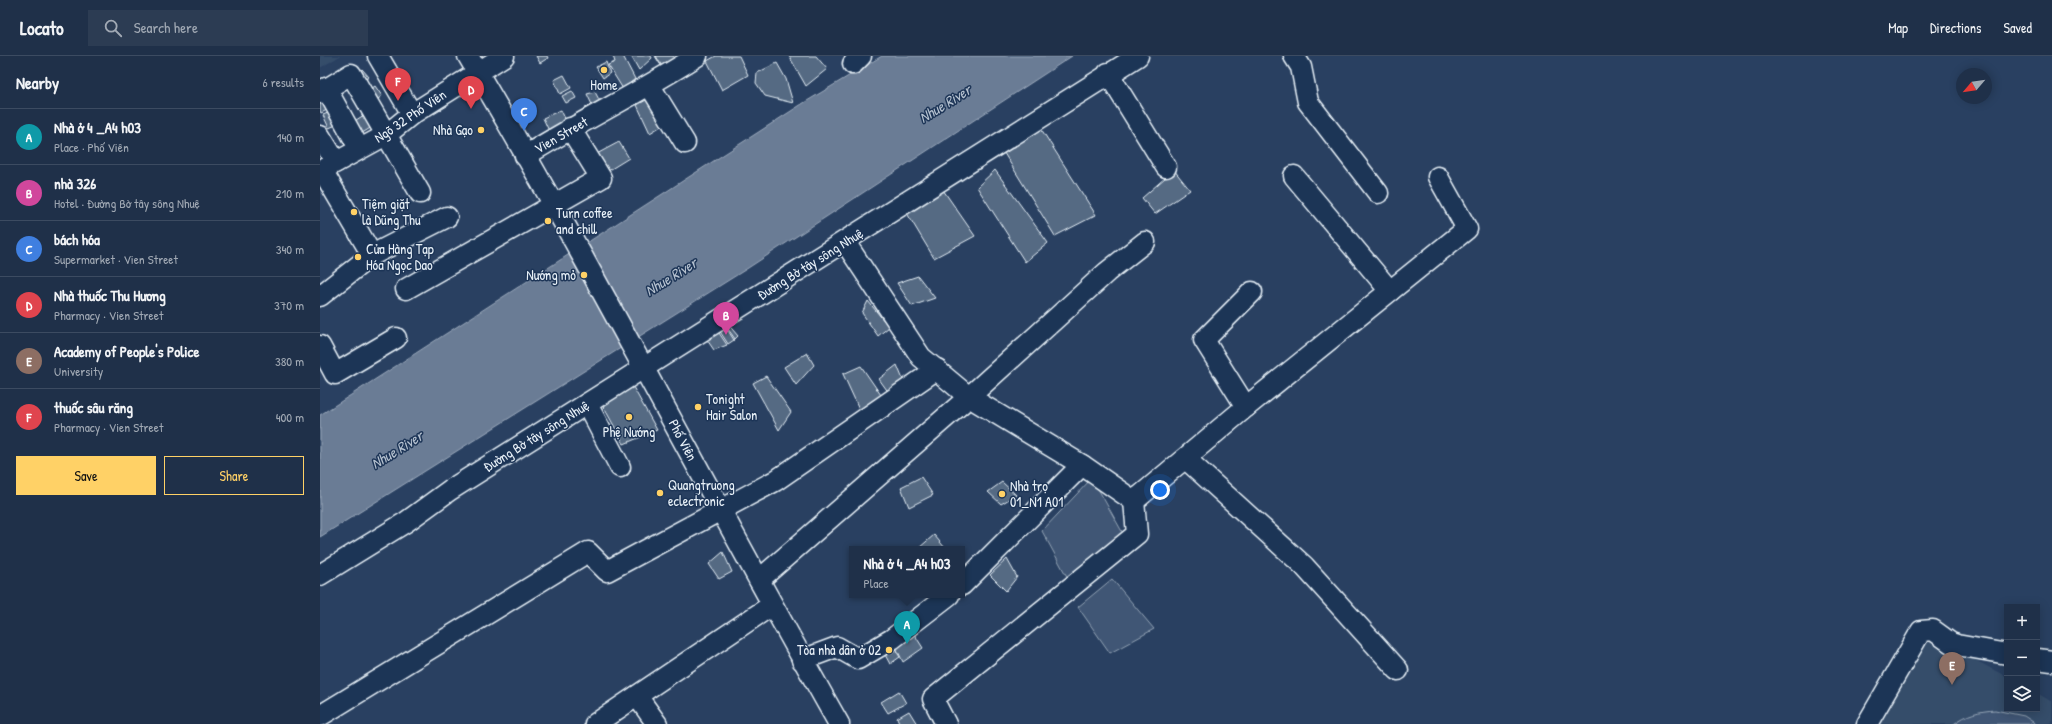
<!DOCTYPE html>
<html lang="en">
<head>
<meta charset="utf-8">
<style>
	:root { --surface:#1f3049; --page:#2c3c53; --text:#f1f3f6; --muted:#a1a9b4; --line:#3c4b61; --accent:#ffd166 }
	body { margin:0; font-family:"Patrick Hand",sans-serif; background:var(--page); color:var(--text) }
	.controls { position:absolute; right:12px; bottom:12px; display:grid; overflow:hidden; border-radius:0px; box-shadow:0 2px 10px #0003 }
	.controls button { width:36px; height:36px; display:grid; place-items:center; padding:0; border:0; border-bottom:1px solid var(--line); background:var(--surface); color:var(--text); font:20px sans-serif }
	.compass { position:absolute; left:1636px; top:12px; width:36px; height:36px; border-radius:50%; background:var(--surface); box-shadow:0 2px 10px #0003; rotate:241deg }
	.you { position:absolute; left:840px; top:434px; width:14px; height:14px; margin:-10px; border:3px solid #fff; border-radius:50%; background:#1a73e8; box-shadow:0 0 0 6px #1a73e833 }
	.badge { display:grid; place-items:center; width:26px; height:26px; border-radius:50%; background:var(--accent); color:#fff; font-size:13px; font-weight:700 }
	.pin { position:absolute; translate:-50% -33px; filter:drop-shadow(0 1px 2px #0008) }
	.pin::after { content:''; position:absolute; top:21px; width:14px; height:12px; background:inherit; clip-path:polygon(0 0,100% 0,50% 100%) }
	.popup { position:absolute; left:529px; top:490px; width:116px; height:52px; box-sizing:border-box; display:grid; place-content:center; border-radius:0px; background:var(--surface); filter:drop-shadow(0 1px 3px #0005); font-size:13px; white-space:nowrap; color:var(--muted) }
	.popup b { font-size:15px; color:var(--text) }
	.popup::after { content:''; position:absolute; left:50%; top:100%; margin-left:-8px; border:8px solid transparent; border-top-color:var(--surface) }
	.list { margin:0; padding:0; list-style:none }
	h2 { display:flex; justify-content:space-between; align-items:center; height:52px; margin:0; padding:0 16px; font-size:17px }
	h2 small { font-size:13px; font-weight:400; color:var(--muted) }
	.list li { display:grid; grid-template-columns:26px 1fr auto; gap:12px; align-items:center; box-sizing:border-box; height:56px; padding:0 16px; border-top:1px solid var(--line) }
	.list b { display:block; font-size:15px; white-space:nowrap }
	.list p { margin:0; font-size:13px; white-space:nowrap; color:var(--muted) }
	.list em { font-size:13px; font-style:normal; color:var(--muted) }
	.actions { display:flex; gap:8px; padding:12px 16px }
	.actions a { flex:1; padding:9px 0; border:1px solid var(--accent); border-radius:0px; text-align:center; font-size:14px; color:var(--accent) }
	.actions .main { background:var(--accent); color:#111 }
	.icon { flex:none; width:22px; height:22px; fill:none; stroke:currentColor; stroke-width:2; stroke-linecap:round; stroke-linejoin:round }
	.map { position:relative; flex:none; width:1732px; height:668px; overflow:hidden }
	header { display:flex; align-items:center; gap:24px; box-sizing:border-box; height:56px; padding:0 20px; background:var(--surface); border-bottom:1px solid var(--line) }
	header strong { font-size:19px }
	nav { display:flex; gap:22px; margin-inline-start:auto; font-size:14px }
	.search { width:280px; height:36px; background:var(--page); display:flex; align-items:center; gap:10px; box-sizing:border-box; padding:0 14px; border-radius:0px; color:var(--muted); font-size:15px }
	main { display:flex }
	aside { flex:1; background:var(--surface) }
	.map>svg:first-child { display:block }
	.built { fill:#364d6b }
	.green { fill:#415774; stroke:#94a4b6 }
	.water { fill:#6b7c95; stroke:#9dabbd }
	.building { fill:#556a83; stroke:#e8f1f8 }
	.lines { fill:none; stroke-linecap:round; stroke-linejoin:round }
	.minor-casing { stroke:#e8f1f8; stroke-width:23 }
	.minor { stroke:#1d3557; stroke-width:20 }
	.poi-dot { fill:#ffd166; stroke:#1d3557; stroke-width:1.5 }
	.labels { text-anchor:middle; stroke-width:3; stroke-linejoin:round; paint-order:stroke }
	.poi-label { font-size:14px; fill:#e8f1f8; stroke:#1d3557; text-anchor:start }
	.street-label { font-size:14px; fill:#e8f1f8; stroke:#1d3557 }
	.water-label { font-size:15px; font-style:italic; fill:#b6c2d0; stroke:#1d3557 }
</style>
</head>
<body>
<header>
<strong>Locato</strong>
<div class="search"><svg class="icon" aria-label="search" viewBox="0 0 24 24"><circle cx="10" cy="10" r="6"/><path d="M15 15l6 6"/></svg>Search here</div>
<nav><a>Map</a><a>Directions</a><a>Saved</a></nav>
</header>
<main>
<aside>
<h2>Nearby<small>6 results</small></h2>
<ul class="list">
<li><span class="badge" style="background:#0f9aa8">A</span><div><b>Nhà ở 4 _A4 h03</b><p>Place · Phố Viên</p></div><em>140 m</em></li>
<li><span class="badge" style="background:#d1479c">B</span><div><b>nhà 326</b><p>Hotel · Đường Bờ tây sông Nhuệ</p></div><em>210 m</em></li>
<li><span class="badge" style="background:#3f7fe0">C</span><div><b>bách hóa</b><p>Supermarket · Vien Street</p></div><em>340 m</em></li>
<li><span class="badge" style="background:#e0444e">D</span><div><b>Nhà thuốc Thu Hương</b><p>Pharmacy · Vien Street</p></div><em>370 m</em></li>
<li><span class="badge" style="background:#8d6e63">E</span><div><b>Academy of People's Police</b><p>University</p></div><em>380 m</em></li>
<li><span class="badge" style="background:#e0444e">F</span><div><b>thuốc sâu răng</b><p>Pharmacy · Vien Street</p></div><em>400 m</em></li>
</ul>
<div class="actions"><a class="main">Save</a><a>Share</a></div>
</aside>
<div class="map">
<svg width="1732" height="668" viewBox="0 0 1732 668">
	<rect width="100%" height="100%" fill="#294061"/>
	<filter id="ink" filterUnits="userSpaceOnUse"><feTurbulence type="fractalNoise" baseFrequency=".025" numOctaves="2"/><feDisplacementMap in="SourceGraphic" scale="8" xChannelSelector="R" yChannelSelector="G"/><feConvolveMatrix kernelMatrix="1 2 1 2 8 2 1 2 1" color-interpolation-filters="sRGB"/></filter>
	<g filter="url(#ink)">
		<g class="built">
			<polygon points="0,0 20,0 0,12"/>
			<polygon points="1602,577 1612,581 1687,621 1687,653 1717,653 1717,637 1732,646 1732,668 1559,668"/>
		</g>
		<g class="green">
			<polygon points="772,422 805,481 751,528 722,475"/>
			<polygon points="792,523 834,573 790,597 758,551"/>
			<path d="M1675,654L1704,660L1716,668H1634C1646,658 1660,655 1675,654Z"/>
		</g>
		<polygon class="water" points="562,0 752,0 428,212 0,481 0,359 482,48"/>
		<g class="building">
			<polygon points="216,0 227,0 228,2 220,7"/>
			<polygon points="293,0 303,0 315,23 303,33 288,9 295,6"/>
			<polygon points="311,0 331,0 332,2 319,14"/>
			<polygon points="335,0 353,0 354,2 340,8"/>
			<polygon points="336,0 353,0 357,7 344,14"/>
			<polygon points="396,0 419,0 428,19 402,34 387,5"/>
			<polygon points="469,0 496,0 507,13 486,30"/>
			<polygon points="286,6 290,17 283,22 276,11"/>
			<polygon points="457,7 466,23 473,47 445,40 436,27 437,17"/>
			<polygon points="42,13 49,21 41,26 37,16"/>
			<polygon points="244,19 251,32 240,38 234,24"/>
			<polygon points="55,30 62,40 54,46 47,36"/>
			<polygon points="252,35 256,42 246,47 242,40"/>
			<polygon points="275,36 284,53 276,57 267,38"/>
			<polygon points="0,41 13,51 1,57 0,55"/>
			<polygon points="123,42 127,50 114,58 108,52"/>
			<polygon points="328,43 343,69 330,77 317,49"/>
			<polygon points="15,54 21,67 9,72 3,59"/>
			<polygon points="241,54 247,67 229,75 223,62"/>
			<polygon points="44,59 52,71 39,79 33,66"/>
			<polygon points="716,65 776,159 735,180 679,89"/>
			<polygon points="299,86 309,102 283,118 273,100"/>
			<polygon points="675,114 728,187 705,206 657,131"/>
			<polygon points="854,114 870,134 835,158 822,142"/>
			<polygon points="621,131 655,180 614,202 585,154"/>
			<polygon points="598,220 615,242 592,250 577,227"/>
			<polygon points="548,245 569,271 558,280 542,257"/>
			<polygon points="407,267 418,280 415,283 406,270"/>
			<polygon points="405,270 414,284 408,288 399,274"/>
			<polygon points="397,274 407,289 394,294 385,281"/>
			<polygon points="487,297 494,309 476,329 464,311"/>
			<polygon points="577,309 584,326 569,337 559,323"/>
			<polygon points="541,310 563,342 540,355 523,318"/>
			<polygon points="446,320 471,356 459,374 433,327"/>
			<polygon points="313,331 337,374 304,388 282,348"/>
			<polygon points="601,421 613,439 589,451 581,431"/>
			<polygon points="682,426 696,439 681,448 668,436"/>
			<polygon points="614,479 626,493 600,493 599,492"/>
			<polygon points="403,496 412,516 399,523 389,508"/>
			<polygon points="687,503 697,521 686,535 670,519"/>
			<polygon points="591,573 603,592 583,606 572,583"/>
			<polygon points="567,581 580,601 570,608 558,586"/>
			<polygon points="579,635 586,647 568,657 561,646"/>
			<polygon points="589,655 597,668 580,668 577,662"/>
		</g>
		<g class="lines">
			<g class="minor-casing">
				<g id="minor">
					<polyline points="58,0 92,58"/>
					<path d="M148,0C278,219 393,446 519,668"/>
					<polyline points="974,0 981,11 988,46 1058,137"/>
					<polyline points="533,8 541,0"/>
					<polyline points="788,17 846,111"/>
					<polyline points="330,30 365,87"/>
					<polyline points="6,32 39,92"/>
					<polyline points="0,37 31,18 100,137"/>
					<polyline points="0,80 16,106"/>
					<path d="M205,100C261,65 321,36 377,0"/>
					<polyline points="2,114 52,199"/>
					<polyline points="0,115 66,79 92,58 184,0"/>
					<polyline points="974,120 1070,235"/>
					<polyline points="525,186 601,301 649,341 762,409 814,445"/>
					<polyline points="86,233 281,122 250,72"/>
					<polyline points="0,240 52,199 127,161"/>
					<polyline points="0,290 15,318 76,282"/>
					<polyline points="267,348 300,411"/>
					<polyline points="926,351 884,284 932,236"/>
					<polyline points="866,403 984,510 1078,614"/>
					<polyline points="814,445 926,351 1147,173 1118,121"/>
					<polyline points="0,519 86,466 130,434 818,0"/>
					<polyline points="439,524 649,341 787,216 825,186"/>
					<polyline points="642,529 762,409"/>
					<polyline points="1717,603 1732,605"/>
					<polyline points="482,604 517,591 538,603 572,583 629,539"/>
					<polyline points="317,640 337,668"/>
					<polyline points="0,660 268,496 287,515 455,425 617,313"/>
					<polyline points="275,668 452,549"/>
					<polyline points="626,668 613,643 817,478 814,445"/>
					<polyline points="1547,668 1601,575 1613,574 1631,587 1637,589 1687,598"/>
				</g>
			</g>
			<use href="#minor" class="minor"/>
		</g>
	</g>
	<g class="poi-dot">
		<circle cx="284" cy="14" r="4"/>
		<circle cx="161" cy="74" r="4"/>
		<circle cx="34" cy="156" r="4"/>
		<circle cx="228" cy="165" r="4"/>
		<circle cx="38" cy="201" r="4"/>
		<circle cx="264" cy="219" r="4"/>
		<circle cx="378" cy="351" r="4"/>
		<circle cx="309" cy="361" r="4"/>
		<circle cx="340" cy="437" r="4"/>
		<circle cx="682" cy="438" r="4"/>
		<circle cx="569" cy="594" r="4"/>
	</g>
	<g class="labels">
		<g class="poi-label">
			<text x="284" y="34" text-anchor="middle">Home</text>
			<text x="153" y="79" text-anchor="end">Nhà Gạo</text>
			<text x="42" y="153">Tiệm giặt<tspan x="42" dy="16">là Dũng Thu</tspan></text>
			<text x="236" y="162">Turn coffee<tspan x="236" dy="16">and chill</tspan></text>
			<text x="46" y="198">Cửa Hàng Tạp<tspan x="46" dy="16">Hóa Ngọc Dao</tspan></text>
			<text x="256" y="224" text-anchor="end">Nướng mỏ</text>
			<text x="386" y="348">Tonight<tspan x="386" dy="16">Hair Salon</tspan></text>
			<text x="309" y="381" text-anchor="middle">Phệ Nướng</text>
			<text x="348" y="434">Quangtruong<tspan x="348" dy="16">eclectronic</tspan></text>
			<text x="690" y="435">Nhà trọ<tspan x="690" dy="16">01_N1 A01</tspan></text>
			<text x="561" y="599" text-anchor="end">Tòa nhà dân ở 02</text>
		</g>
		<g class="street-label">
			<text transform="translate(90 60) rotate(-34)" y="5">Ngõ 32 Phố Viên</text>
			<text transform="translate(241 79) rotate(-30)" y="5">Vien Street</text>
			<text transform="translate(490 208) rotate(-32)" y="5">Đường Bờ tây sông Nhuệ</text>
			<text transform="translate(216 380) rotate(-32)" y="5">Đường Bờ tây sông Nhuệ</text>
			<text transform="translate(363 384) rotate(62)" y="5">Phố Viên</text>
		</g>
		<g class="water-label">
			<text transform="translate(625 48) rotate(-32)" y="5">Nhue River</text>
			<text transform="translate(351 221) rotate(-32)" y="5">Nhue River</text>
			<text transform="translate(77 394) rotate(-32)" y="5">Nhue River</text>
		</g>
	</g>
</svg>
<div class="controls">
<button>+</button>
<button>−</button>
<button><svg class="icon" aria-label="layers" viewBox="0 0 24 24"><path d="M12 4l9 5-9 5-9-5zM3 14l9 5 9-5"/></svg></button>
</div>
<svg class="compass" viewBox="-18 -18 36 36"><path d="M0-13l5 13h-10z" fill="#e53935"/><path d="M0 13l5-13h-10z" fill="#a1a9b4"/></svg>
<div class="you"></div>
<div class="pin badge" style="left:587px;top:588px;background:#0f9aa8">A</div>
<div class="popup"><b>Nhà ở 4 _A4 h03</b>Place</div>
<div class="pin badge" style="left:406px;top:279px;background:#d1479c">B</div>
<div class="pin badge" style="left:204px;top:75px;background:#3f7fe0">C</div>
<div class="pin badge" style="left:151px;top:53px;background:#e0444e">D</div>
<div class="pin badge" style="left:1632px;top:629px;background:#8d6e63">E</div>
<div class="pin badge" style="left:78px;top:45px;background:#e0444e">F</div>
</div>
</main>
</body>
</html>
